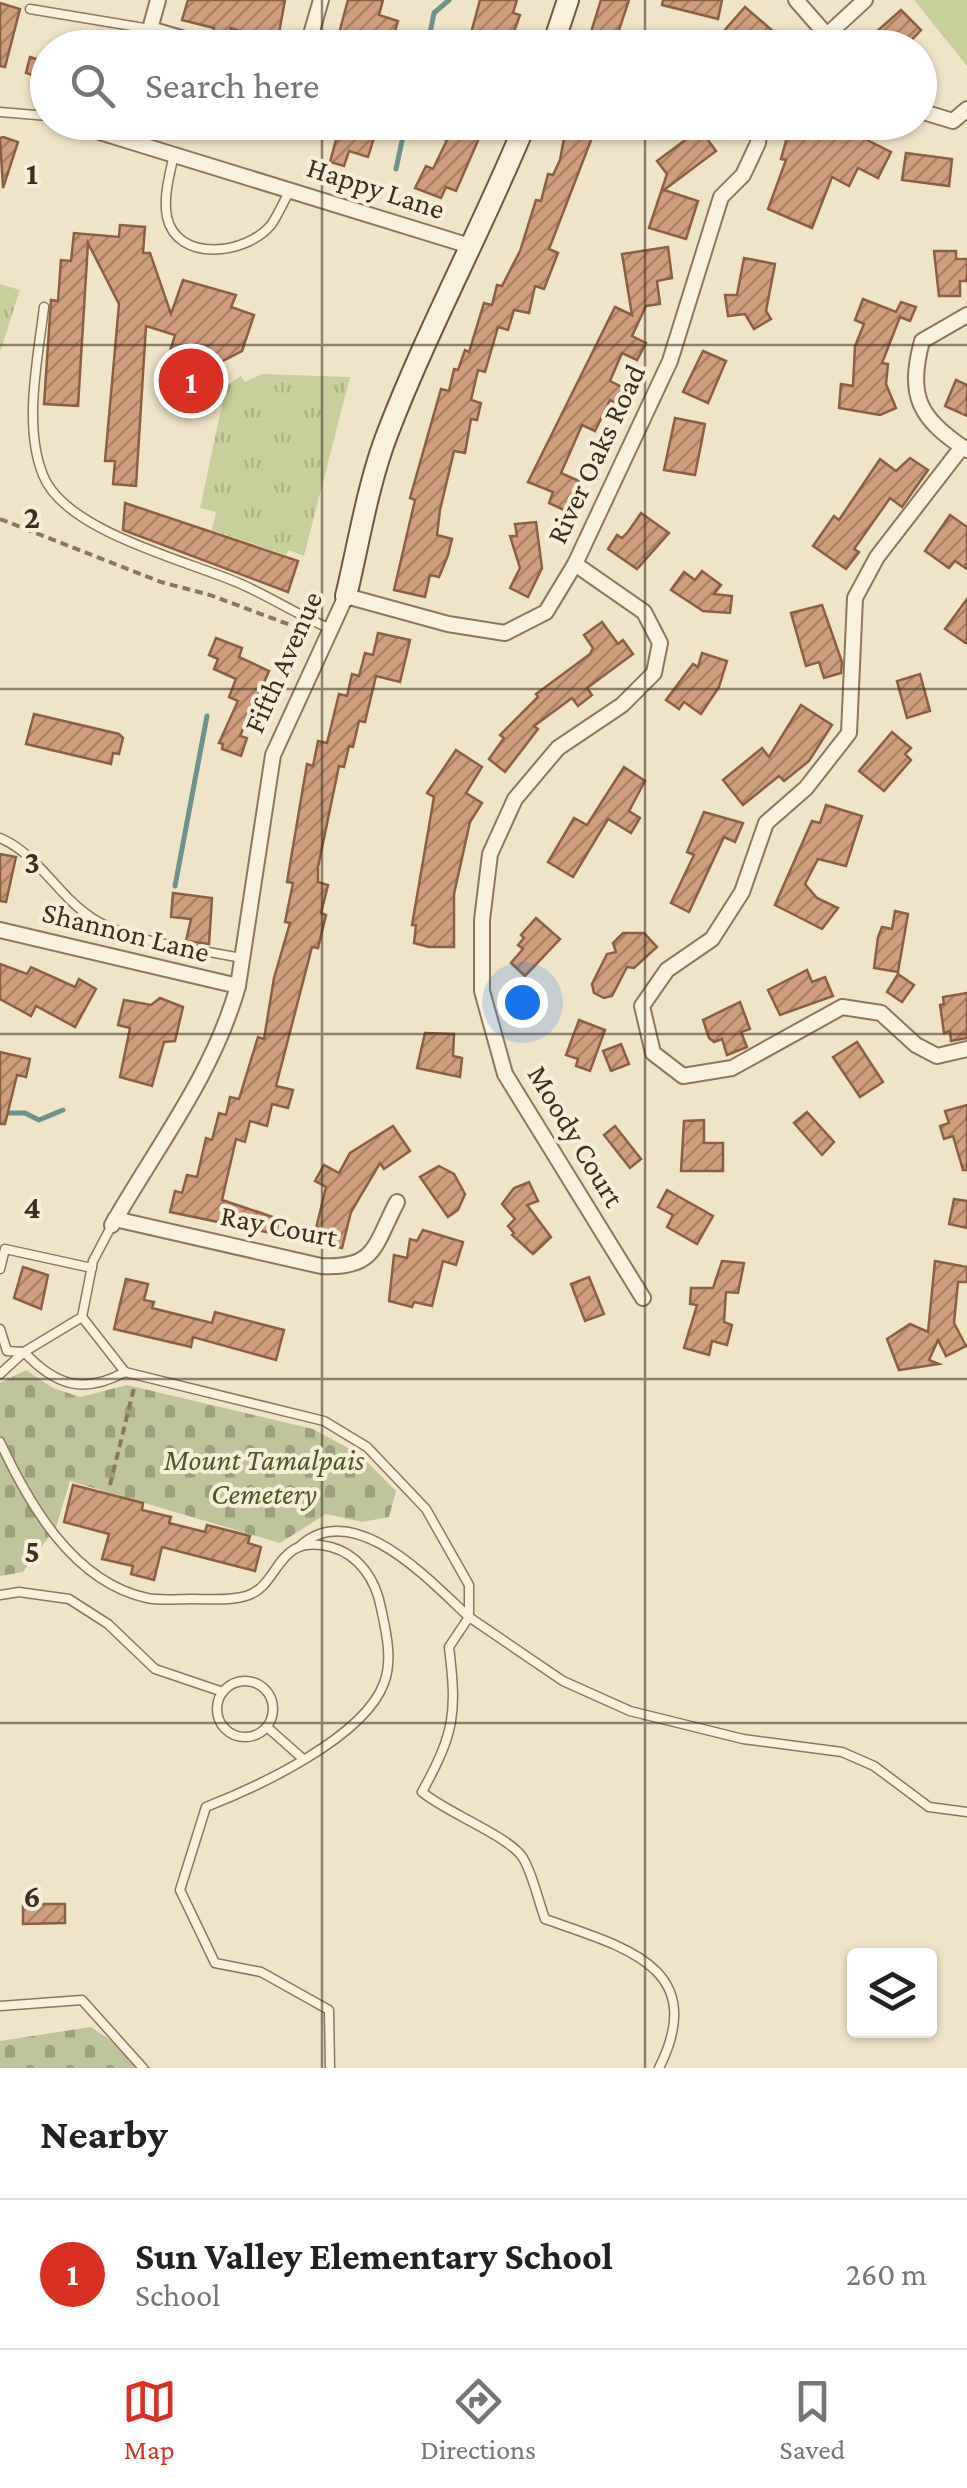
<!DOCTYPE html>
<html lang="en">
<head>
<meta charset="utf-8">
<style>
	:root { --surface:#fff; --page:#f6f6f6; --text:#202124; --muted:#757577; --line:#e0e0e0; --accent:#d93025 }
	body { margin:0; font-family:"Crimson Pro",serif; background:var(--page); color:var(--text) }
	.controls { position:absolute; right:30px; bottom:30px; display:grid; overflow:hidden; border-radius:10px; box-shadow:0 2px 8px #0004 }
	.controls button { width:90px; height:90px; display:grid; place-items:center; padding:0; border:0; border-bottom:2px solid var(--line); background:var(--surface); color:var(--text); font:50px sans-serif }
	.you { position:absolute; left:522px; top:1002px; width:35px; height:35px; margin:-25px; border:8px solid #fff; border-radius:50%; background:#1a73e8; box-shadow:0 0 0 15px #1a73e833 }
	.badge { display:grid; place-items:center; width:65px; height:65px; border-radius:50%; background:var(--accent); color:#fff; font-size:32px; font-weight:700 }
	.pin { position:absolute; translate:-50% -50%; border:5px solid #fff; box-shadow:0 2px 10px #0006 }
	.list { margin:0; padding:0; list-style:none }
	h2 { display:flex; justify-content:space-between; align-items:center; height:130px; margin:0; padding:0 40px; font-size:42px }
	h2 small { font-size:32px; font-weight:400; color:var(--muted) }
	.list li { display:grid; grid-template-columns:65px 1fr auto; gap:30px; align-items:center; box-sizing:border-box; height:150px; padding:0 40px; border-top:2px solid var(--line) }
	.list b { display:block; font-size:38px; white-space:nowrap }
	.list p { margin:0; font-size:32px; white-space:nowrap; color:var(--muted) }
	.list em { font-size:32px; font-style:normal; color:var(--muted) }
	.icon { flex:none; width:55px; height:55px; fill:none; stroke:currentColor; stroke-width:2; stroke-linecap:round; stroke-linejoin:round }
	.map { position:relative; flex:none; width:967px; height:2068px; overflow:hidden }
	.search { position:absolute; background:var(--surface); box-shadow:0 2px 8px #0004; left:30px; right:30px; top:30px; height:110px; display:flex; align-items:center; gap:25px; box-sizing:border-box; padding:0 35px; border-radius:55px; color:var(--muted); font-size:38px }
	.sheet { height:280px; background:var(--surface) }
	nav { display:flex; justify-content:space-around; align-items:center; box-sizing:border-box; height:140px; border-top:2px solid var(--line); background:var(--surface); font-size:28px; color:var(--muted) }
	nav a { display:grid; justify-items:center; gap:5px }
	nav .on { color:var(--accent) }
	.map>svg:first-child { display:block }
	.grass { fill:url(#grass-tufts) }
	.cemetery { fill:url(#cemetery-stones) }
	.garden { fill:#c9cf9b }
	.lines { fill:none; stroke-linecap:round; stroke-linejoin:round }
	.stream { stroke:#6f938a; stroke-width:5 }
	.building { fill:url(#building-hatch); stroke:#8d5f41; stroke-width:2.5 }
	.lane-casing { stroke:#8d765c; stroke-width:11 }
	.street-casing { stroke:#8d765c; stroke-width:18 }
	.secondary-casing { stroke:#6f573f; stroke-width:24 }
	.path { stroke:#8d765c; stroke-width:4; stroke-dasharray:8 5; stroke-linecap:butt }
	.lane { stroke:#faf1dc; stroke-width:8 }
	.street { stroke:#faf1dc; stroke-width:14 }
	.secondary { stroke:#faf1dc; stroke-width:20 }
	.grid { fill:none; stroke:#3d2e20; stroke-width:2.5; stroke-opacity:0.55 }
	.labels { text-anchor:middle; stroke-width:8; stroke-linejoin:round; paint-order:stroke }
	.street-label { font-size:30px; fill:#3d2e20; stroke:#f7eed8 }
	.park-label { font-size:30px; font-style:italic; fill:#4d5a26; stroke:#f7eed8 }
	.grid-label { font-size:32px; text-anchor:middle; font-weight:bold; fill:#3d2e20; stroke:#f7eed8; stroke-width:8; stroke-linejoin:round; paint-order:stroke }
</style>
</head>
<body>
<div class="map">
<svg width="967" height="2068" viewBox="0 0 967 2068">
	<defs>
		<pattern id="grass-tufts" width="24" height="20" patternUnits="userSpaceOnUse" patternTransform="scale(2.5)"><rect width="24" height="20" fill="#c9cf9b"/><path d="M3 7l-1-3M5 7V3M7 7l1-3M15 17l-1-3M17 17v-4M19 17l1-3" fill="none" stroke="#aeb285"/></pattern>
		<pattern id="cemetery-stones" width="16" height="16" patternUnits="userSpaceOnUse" patternTransform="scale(2.5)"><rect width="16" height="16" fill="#bfc49a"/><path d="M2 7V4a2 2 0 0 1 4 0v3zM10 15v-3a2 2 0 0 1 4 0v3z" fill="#9ca07d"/></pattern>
		<pattern id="building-hatch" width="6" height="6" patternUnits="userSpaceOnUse" patternTransform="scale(2.5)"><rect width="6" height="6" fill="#cf9f7d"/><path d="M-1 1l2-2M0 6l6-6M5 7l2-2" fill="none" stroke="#a98266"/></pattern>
	</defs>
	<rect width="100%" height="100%" fill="#f0e4c8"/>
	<g class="grass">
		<polygon points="0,284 20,290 0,352"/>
		<polygon points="262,374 350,377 304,556 289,550 286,555 212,530 216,512 200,508 226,386 241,376 245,382"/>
	</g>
	<g class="cemetery">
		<polygon points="26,1370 53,1388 80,1397 127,1385 313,1429 359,1454 396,1491 389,1517 362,1522 326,1514 280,1543 70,1481 56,1527 23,1572 0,1576 0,1383"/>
		<polygon points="91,2027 151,2068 0,2068 0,2041"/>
	</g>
	<polygon class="garden" points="914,0 967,0 967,66"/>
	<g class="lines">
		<g class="stream">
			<polyline points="427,48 434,13 449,0"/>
			<polyline points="396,169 406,122"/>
			<polyline points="175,886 207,716"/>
			<polyline points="0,1113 25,1113 39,1120 63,1110"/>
		</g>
	</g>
	<g class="building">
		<polygon points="188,0 285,0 277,44 231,28 228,38 213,33 214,28 182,20"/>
		<polygon points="348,0 383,0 379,15 398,21 390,48 335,48"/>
		<polygon points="480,0 517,0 513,13 520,15 508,48 467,48"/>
		<polygon points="601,0 629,0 613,48 586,48"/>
		<polygon points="663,0 722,0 718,19 662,5"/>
		<polygon points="0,3 20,9 5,67 0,66"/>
		<polygon points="745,7 782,39 775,48 742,48 724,31"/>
		<polygon points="901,10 921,30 904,48 874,48 867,40"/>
		<polygon points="30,57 48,63 48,80 26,73"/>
		<polygon points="341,122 379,122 368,157 349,151 344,166 330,162"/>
		<polygon points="444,122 483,129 456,191 446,187 441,198 415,188 426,166 433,169 447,140 440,138"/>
		<polygon points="567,122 598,122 549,249 558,253 544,289 535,286 529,313 514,310 508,330 498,327 485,372 478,370 471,400 481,403 477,420 471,419 465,453 454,451 440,510 437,535 452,539 448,555 439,577 430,575 425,597 394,590 415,500 410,498 441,389 449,391 454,369 458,370 465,350 469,352 484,303 492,305 497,285 502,286 520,251 536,200 541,201 548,174 553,175 560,160"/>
		<polygon points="801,122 831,122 891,152 878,178 858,168 849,186 832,177 812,228 768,209 786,160 781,159 787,137 796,139"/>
		<polygon points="700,129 716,151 664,190 698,201 686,239 649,228 667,174 657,161"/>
		<polygon points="3,137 18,142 3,188 0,138"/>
		<polygon points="906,153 952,159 949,186 902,180"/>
		<polygon points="120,225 145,227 143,253 150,253 171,314 183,280 236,295 231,307 254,315 242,351 203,371 168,358 175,335 146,326 136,486 113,484 115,461 105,461 119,304 88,243 78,406 44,404 51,300 58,301 61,260 71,261 74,233 119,237"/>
		<polygon points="668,247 672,278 657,281 660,304 646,306 632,336 646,343 637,360 622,353 610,381 624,388 616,403 610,400 595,431 582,425 561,473 579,481 564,510 549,503 553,492 528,482 615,307 632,315 622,254"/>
		<polygon points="934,251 956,251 956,259 967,259 967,281 960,281 960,296 939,296"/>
		<polygon points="744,258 775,264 766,311 771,319 754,329 745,314 728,316 725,295 737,295"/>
		<polygon points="863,299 896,312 901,302 916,307 910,321 900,317 882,363 888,364 886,384 896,408 880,415 839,408 841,384 853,386 855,346 864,324 855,320"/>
		<polygon points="703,351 726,361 708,403 683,392"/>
		<polygon points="956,380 967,385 967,416 945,406"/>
		<polygon points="675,418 705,424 695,475 664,470"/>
		<polygon points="910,458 928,470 902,507 890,498 854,549 859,552 846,569 813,546 834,516 839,520 880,459 896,471"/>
		<polygon points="125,503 298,561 288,592 123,530"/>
		<polygon points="641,513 669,533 637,569 608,549 617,535 622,538 628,532"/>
		<polygon points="950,515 967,527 967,569 955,561 949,568 925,551"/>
		<polygon points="536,522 542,568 528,597 510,588 520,568 510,536 517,536 515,524"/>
		<polygon points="702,571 721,585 714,594 732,596 730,613 703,611 671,590 684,572 695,580"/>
		<polygon points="967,599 967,644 945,629"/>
		<polygon points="822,605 842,662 841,673 824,678 819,662 806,666 791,613"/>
		<polygon points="602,622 618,644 623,640 633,654 587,688 592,695 578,706 572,698 534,726 538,729 505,772 489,759 504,738 500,735 538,697 536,694 590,654 593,648 584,635"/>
		<polygon points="378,633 410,640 400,682 376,676 365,722 359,721 353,747 349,746 344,767 339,766 318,867 318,882 328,885 321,913 326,915 318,948 312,947 276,1086 293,1090 288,1108 272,1104 267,1126 250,1121 245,1142 236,1139 222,1200 279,1219 276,1234 170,1212 175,1191 182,1193 187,1175 197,1177 206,1138 212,1140 219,1113 226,1115 230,1097 239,1099 258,1037 264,1039 274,978 290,923 285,922 293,883 287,882 307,764 313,766 318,741 327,743 339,694 347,696 352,674 359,676 365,653 373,655"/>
		<polygon points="216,638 242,648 239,657 269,671 240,736 247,738 241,756 222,749 223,744 219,743 238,701 229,697 236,679 214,669 218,659 209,655"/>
		<polygon points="702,653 727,661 719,687 701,714 684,702 679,709 666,700 693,664 698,667"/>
		<polygon points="920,674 930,711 907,718 897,681"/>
		<polygon points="801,705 832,725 809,761 784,781 779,776 743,805 723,780 762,748 769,757"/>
		<polygon points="34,714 119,734 123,738 119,754 113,753 111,764 26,744"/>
		<polygon points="892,732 911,748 905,754 911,760 884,791 859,771"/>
		<polygon points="456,750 482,767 466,793 482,803 470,822 454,894 454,947 429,947 414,943 416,925 412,925 434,797 427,793"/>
		<polygon points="624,767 645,781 629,811 640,818 631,833 608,819 573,877 548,862 574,818 587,825"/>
		<polygon points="826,805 862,816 846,866 818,859 805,884 817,898 838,908 822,929 775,905 812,821 820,823"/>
		<polygon points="704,812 743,823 735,842 724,837 689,912 671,903 694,855 687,852"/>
		<polygon points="0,854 16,857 6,902 0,901"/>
		<polygon points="173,893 212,898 209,944 186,941 191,919 171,917"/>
		<polygon points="895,911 908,914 898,972 874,968 878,937 882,927 892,929"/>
		<polygon points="536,918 560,939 525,976 511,963 523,949 518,945 524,938 521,935"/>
		<polygon points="623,933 644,933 657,947 634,968 627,967 612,996 604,998 594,993 592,984 607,954 616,952 613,943"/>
		<polygon points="0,964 27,974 31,967 75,987 79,979 96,989 75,1027 36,1006 31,1016 0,999"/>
		<polygon points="807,970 812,982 825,977 833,996 780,1015 768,990"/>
		<polygon points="898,974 914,985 902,1002 887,992"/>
		<polygon points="967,993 967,1038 951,1041 950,1031 944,1033 940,1005 944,1004 943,997"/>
		<polygon points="160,998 183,1007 175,1041 164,1042 152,1086 120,1077 130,1028 118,1025 124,1000 151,1005"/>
		<polygon points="740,1002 750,1029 741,1032 747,1047 727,1055 722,1039 714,1042 709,1038 703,1020"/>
		<polygon points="579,1020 605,1030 590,1071 576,1066 578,1059 566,1055"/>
		<polygon points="425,1033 454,1034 453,1056 462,1058 460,1077 417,1068"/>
		<polygon points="857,1042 883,1082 860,1097 833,1057"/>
		<polygon points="621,1044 629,1064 611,1071 603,1051"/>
		<polygon points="0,1052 30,1059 26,1077 17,1075 5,1124 0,1124"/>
		<polygon points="967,1105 967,1170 963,1170 953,1136 944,1139 940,1126 949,1123 945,1111"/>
		<polygon points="807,1112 834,1142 822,1155 794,1123"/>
		<polygon points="704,1120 704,1143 723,1143 723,1171 681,1171 684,1121"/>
		<polygon points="393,1126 410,1151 384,1169 380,1163 351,1212 342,1248 313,1241 326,1187 315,1181 324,1165 339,1173 350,1153"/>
		<polygon points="615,1126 641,1159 630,1168 604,1135"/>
		<polygon points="439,1166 454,1174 465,1194 458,1210 448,1217 420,1177"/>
		<polygon points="529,1182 538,1201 527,1205 551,1237 533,1254 512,1235 514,1233 508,1226 515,1219 502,1204 514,1188"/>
		<polygon points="667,1190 713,1216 697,1244 667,1227 673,1215 658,1207"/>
		<polygon points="954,1199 967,1201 967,1228 949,1224"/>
		<polygon points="423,1230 463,1242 456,1265 443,1261 432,1306 414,1302 412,1307 389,1301 394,1255 407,1258 410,1239 417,1241"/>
		<polygon points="722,1261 744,1263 738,1293 726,1292 724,1322 732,1325 727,1345 712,1341 709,1355 684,1348 697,1305 690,1304 691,1288 713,1288"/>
		<polygon points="935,1261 967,1267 967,1282 958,1282 954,1323 966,1346 946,1356 938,1340 929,1360 939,1364 899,1370 887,1339 910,1324 928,1332"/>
		<polygon points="23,1267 48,1275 41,1309 14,1298"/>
		<polygon points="589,1277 604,1314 585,1321 571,1284"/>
		<polygon points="126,1279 148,1284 144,1300 154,1302 152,1308 212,1323 215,1312 284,1330 276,1360 193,1337 191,1347 114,1329"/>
		<polygon points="73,1485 143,1503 142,1510 171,1517 169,1523 205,1532 207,1525 250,1536 248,1543 261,1547 255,1571 162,1547 154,1580 131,1574 133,1566 102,1559 109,1534 64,1522"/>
		<polygon points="23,1904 65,1904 65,1923 23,1924"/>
	</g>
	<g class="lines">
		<g class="lane-casing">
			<g id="lane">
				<polyline points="30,9 150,29"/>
				<polyline points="0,112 48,116"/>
				<polyline points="68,122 93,130"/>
				<path d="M174,154C170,174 163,196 167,217C177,263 246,255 271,225C278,215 284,201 290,190"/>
				<path d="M44,307C38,358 23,426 43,475C65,532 189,561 241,584C272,598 300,616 331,629"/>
				<path d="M0,838C38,854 58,896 92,918C133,944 195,948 241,958"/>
				<polyline points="0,1269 5,1249 92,1268"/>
				<polyline points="82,1317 125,1372"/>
				<path d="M0,1329L7,1351L24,1352C55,1385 83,1395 125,1372L324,1421L367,1447L426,1509L469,1585V1617C430,1581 354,1497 300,1546"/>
				<polyline points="0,1374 24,1352 82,1317 93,1261 112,1225"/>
				<path d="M0,1442C29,1504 73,1582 147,1598C161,1601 178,1599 192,1599C209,1599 230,1601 246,1596C281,1586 275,1532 331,1547C360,1555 376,1581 381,1608C386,1631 393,1660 384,1683C364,1738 257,1787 206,1807L180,1890L215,1963L261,1972L329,2010L330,2068"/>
				<polyline points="0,1595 19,1592 69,1599 108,1624 155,1669 223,1692"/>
				<circle cx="245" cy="1709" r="28"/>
				<polyline points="267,1727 302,1758"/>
				<polyline points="0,2006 82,2000 143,2068"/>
				<path d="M659,2068C710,1967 624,1947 545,1919C538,1900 533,1875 523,1858C509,1836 447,1813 422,1792C455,1732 457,1713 449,1647L469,1617L563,1681L630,1711L743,1739L842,1752L874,1766L929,1807L967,1812"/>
			</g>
		</g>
		<g class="street-casing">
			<g id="street">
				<polyline points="158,0 150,29 215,48"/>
				<polyline points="796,0 838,48"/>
				<polyline points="307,48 321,0"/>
				<polyline points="813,48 865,0"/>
				<polyline points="920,111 953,121 967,109"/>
				<polyline points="93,130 470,246"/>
				<path d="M967,315L922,341C907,396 919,419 967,450"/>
				<polyline points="962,447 877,557 855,598 849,733 806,788 766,823 742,892 712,939 667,970 642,1006 653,1053 683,1076 732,1068 842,1007 881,1013 916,1045 937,1056 967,1049"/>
				<polyline points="575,564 644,612 660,643 654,673 622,705 558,748 515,799 490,854 482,920 482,991 505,1074 643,1298"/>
				<polyline points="0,930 238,986"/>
				<path d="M115,1219L321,1266C376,1269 374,1246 397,1202"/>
				<path d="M112,1225C157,1146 213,1075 238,986L273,755L346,596L448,624L505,633L546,612L575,564L670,361L721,197L743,175L758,143L760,122"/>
			</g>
		</g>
		<g class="secondary-casing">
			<g id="secondary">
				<polyline points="552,48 568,0"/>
				<path d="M346,596C359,542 368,483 388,432C429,326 483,227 526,122"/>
			</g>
		</g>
		<g class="path">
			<polyline points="0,519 161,582 210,595 293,626"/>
			<polyline points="110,1485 134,1388"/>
		</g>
		<use href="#lane" class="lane"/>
		<use href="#street" class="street"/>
		<use href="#secondary" class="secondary"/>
	</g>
	<path class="grid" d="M322,0V48M645,0V48M322,122V2068M645,122V2068M0,345H967M0,689H967M0,1034H967M0,1379H967M0,1723H967"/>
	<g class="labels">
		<g class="street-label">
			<text transform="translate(376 188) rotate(18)" y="10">Happy Lane</text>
			<text transform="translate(596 454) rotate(-65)" y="10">River Oaks Road</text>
			<text transform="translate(283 662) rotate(-66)" y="10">Fifth Avenue</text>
			<text transform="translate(126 932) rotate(14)" y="10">Shannon Lane</text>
			<text transform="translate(576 1136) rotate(59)" y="10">Moody Court</text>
			<text transform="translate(279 1226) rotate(11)" y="10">Ray Court</text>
		</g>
		<g class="park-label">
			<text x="264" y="1470">Mount Tamalpais<tspan x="264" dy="34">Cemetery</tspan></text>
		</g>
	</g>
	<g class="grid-label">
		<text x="32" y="184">1</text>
		<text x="32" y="528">2</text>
		<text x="32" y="873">3</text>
		<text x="32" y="1218">4</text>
		<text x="32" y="1562">5</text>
		<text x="32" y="1907">6</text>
	</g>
</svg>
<div class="controls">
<button><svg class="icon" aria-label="layers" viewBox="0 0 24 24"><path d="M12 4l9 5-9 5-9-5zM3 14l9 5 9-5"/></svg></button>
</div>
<div class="you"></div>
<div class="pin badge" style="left:191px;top:381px">1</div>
<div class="search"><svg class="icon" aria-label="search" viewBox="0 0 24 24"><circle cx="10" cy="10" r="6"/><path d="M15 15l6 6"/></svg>Search here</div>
</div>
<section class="sheet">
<h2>Nearby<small></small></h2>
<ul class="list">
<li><span class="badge">1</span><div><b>Sun Valley Elementary School</b><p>School</p></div><em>260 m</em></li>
</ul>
</section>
<nav>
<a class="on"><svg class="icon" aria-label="map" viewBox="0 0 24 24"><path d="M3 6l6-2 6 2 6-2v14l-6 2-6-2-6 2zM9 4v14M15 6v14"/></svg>Map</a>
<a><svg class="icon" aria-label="directions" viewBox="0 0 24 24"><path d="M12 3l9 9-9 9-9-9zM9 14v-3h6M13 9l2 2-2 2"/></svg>Directions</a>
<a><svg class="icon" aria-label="saved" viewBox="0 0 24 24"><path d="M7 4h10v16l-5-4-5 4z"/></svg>Saved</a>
</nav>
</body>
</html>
